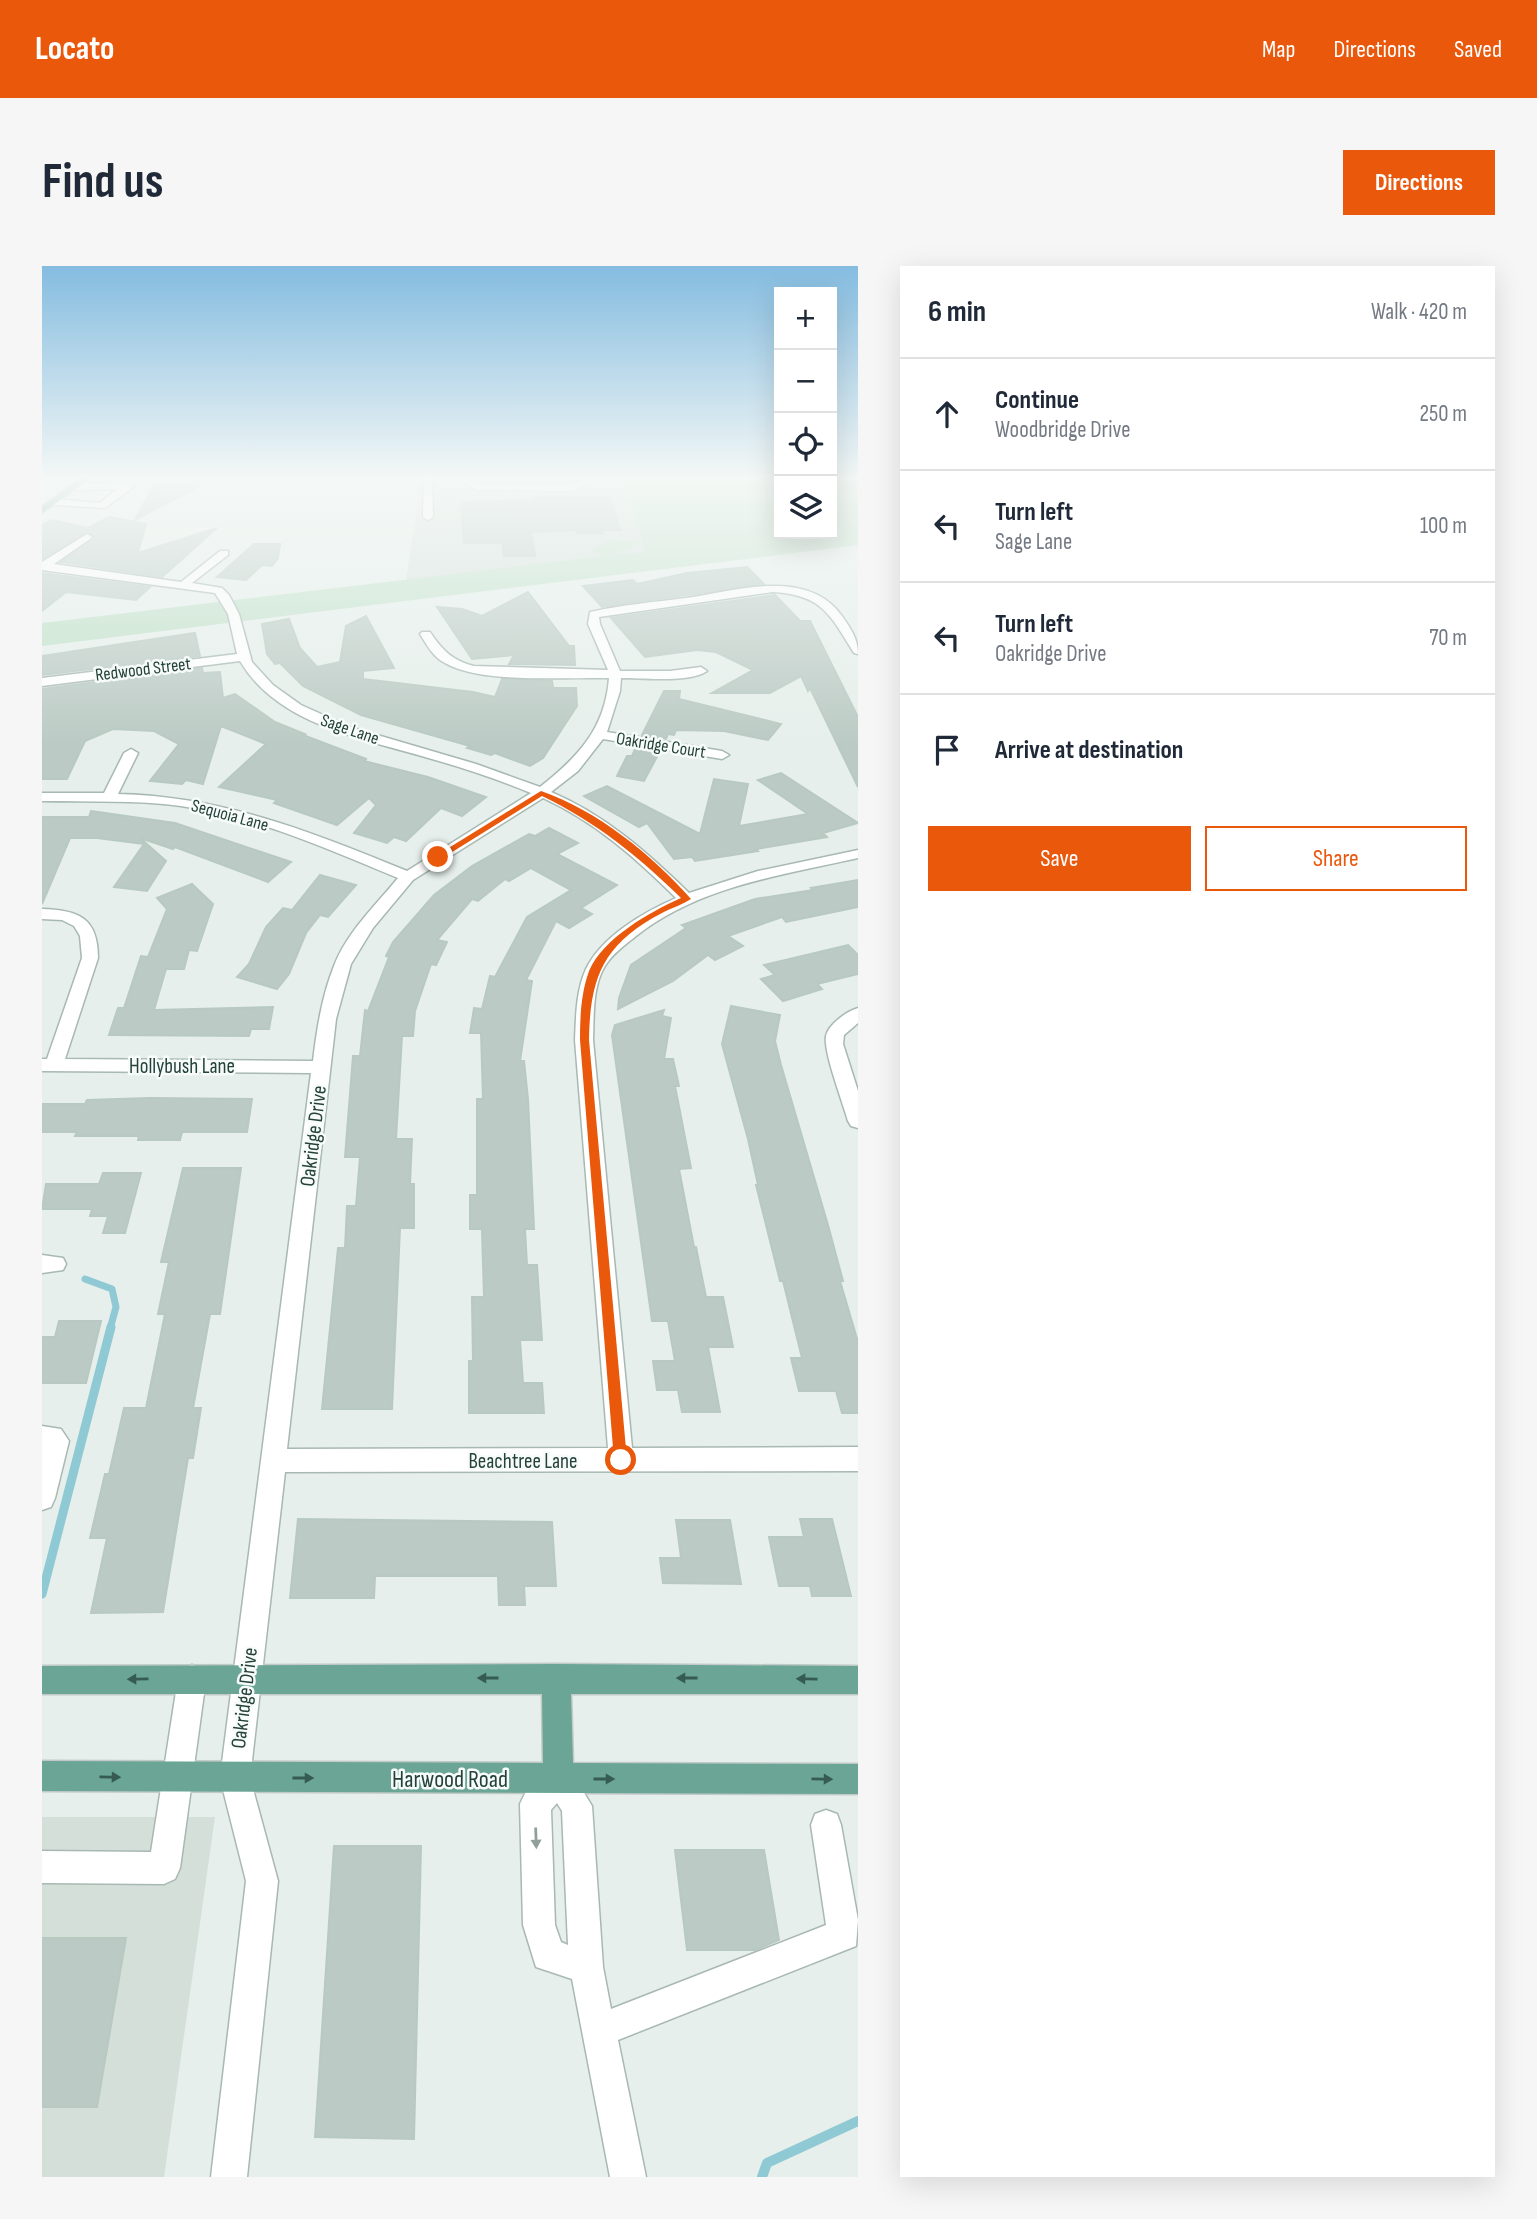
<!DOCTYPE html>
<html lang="en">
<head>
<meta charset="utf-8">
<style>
	:root { --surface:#fff; --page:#f6f6f7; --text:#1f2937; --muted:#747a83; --line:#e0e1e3; --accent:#ea580c }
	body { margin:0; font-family:"Sofia Sans Condensed",sans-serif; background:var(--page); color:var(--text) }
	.controls { position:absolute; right:21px; top:21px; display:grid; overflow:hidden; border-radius:0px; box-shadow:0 7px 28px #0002 }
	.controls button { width:63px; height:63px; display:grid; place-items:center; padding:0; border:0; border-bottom:2px solid var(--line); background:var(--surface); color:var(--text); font:35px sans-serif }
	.stop { position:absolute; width:21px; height:21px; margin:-16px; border:5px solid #ea580c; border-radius:50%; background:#fff }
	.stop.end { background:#ea580c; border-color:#fff; box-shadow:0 2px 7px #0008 }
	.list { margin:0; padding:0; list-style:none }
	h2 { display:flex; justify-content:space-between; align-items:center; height:91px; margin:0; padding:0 28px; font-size:30px }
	h2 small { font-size:23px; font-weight:400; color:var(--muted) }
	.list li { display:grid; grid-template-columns:46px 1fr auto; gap:21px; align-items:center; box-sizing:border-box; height:112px; padding:0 28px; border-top:2px solid var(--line) }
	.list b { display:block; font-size:26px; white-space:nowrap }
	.list p { margin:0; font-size:23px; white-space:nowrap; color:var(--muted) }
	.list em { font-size:23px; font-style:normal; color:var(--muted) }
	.actions { display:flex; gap:14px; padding:21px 28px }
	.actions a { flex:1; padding:16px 0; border:2px solid var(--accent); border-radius:0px; text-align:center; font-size:24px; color:var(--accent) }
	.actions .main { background:var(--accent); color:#fff }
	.icon { flex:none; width:38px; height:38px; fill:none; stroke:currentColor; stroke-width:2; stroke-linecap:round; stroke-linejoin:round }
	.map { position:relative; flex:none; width:816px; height:1911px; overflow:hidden; border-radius:0px }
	header { display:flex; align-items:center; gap:42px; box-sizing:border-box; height:98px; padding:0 35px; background:var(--accent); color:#fff }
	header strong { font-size:33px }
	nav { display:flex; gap:38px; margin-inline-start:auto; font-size:24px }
	.intro { display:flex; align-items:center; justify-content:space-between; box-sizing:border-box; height:168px; padding:0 42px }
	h1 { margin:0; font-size:49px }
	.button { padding:18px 32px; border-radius:0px; background:var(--accent); color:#fff; font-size:24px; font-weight:700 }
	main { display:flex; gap:42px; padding:0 42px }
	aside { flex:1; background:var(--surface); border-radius:0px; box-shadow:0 7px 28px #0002 }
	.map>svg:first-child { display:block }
	.built { fill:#d4dfda }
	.green { fill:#bfe0c8 }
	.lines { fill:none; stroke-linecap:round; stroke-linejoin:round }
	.stream-far2 { stroke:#8ec9d4; stroke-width:7 }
	.stream-far1 { stroke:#8ec9d4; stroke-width:9 }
	.stream { stroke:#8ec9d4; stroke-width:10 }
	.building { fill:#bbcac4; stroke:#b8c9c2; stroke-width:2 }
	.minor-casing { stroke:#a8b8b2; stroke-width:3 }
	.major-casing { stroke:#c2cac8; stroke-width:3 }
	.minor { fill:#fff; fill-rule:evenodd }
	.major { fill:#6aa596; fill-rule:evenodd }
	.oneway { fill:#365b51 }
	.oneway2 { fill:#92a09c }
	.route { fill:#ea580c }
	.labels { text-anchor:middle; stroke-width:5; stroke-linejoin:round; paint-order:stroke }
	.far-street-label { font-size:18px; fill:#24423a; stroke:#f7fbf9 }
	.street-label { font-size:21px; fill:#24423a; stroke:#f7fbf9 }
	.near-street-label { font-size:24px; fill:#24423a; stroke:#f7fbf9 }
</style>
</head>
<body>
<header>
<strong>Locato</strong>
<nav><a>Map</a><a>Directions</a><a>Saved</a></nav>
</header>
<div class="intro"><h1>Find us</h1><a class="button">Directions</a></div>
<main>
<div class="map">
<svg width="816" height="1911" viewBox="0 0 816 1911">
	<rect width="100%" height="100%" fill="#e6efeb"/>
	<g class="built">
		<polygon points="581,213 603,286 364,314 376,237 376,215"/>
		<polygon points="0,1551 173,1551 122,1911 0,1911"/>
	</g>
	<polygon class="green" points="737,212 737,268 790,268 790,212 816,212 816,279 0,380 0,357 563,290 548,284 568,275 592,276 591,280 571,289 603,286 581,213"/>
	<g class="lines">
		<polyline class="stream-far2" points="43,1013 70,1023 74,1041 68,1063"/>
		<polyline class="stream-far1" points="0,1328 69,1061"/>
		<polyline class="stream" points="720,1911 725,1897 816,1855"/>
	</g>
	<g class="building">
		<polygon points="112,219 159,219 93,254"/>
		<polygon points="492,232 568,232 578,264 560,264 561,267 535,267 535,264 489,266 493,290 462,290 460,277 422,277 419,236 493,234"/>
		<polygon points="67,251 104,258 96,287 175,262 120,311 19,296 52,273 51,269 46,266 0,293 0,259 10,254 46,262"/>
		<polygon points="212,278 238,278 236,292 230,300 220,299 204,314 175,311"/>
		<polygon points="705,301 722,318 560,341 541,320 591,314 595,318 645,307"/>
		<polygon points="0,307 108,321 94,334 24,326 0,345"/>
		<polygon points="486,326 527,380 532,380 533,399 467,398 472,389 430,393 395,341 420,343 440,350"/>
		<polygon points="733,329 758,355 768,355 816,451 816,521 768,422 766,425 759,410 728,427 670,427 711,404 674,386 655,384 603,391 569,352"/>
		<polygon points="324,350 352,402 321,405 321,413 431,426 453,431 460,413 510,415 511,422 534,422 535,440 501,492 488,500 453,487 449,489 425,482 428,480 319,449 261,420 238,397 233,398 225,388 220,358 247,353 258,382 275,401 298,396 304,360"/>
		<polygon points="153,367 158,390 0,409 0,390"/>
		<polygon points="160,402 161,407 178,406 181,432 193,428 233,456 263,468 261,469 324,493 322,495 386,511 444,531 420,550 399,542 364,575 352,571 345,577 312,567 334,539 327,532 295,559 232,537 235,534 177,521 224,478 179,460 161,518 144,514 140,518 108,515 137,478 112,465 71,463 43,475 25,513 0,513 0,423"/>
		<polygon points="622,425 638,425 637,433 739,458 726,474 682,465 634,464 632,469 626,468 624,473 600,469"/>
		<polygon points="594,481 618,485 602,515 575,510 585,490 590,490"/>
		<polygon points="739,507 816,557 781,567 785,571 714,583 716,585 653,595 650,591 632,593 605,557 597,561 542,530 565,520 658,568 672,513 706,518 697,560 766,548 716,514"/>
		<polygon points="49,545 133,557 249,596 226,616 133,581 131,583 98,572 124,595 105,625 72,621 102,578 55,572 28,572 0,638 0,551 47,551"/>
		<polygon points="507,562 536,577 515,588 575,619 539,642 550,648 527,662 514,655 484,714 490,715 478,795 482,795 486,833 492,963 483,963 485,999 495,999 500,1074 478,1074 481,1117 500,1117 502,1147 427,1147 427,1095 431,1095 430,1031 442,1031 440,963 428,963 428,929 435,929 435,833 441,833 439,767 428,767 432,742 440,743 448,710 453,711 485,651 529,624 489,602 467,615 463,613 436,635 430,633 395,674 405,676 394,699 389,698 373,745 371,770 360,770 354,873 370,873 368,918 372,918 372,962 358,962 350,1143 280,1143 296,982 303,982 305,940 314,940 318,891 303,891 311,790 318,790 323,744 326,745 347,691 344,690 351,676 392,629 430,600 487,568 493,570"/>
		<polygon points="278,609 314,619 286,651 278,649 264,667 247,708 235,723 195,711 207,698 224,661 241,642 250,644"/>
		<polygon points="816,614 816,641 744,656 740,651 686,670 701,680 673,694 666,689 631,715 576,743 577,732 589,699 644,662 640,659 713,633 771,624 769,622"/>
		<polygon points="150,618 171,638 155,685 147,684 142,703 124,703 112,744 231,741 227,763 209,763 207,770 67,769 76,742 82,742 99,690 106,691 125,643 115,632"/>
		<polygon points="806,679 816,689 816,708 775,718 780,723 741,735 719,713 733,709 722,699"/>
		<polygon points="689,740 738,749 733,775 739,799 786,959 801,1015 798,1015 816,1076 816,1147 800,1147 794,1125 757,1125 749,1092 760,1092 741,1015 738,1015 714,919 716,919 706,873 680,778"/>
		<polygon points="622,744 620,750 629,752 622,793 631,793 637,820 633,820 649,902 637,903 652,981 654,981 664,1031 681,1031 691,1081 666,1081 678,1146 640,1146 636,1124 615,1124 611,1095 633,1095 626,1055 610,1055 570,769 573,759"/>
		<polygon points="107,832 210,833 205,866 140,866 138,874 96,874 97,870 33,870 35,866 0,866 0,838 43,838 45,834"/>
		<polygon points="141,902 199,902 178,1048 168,1048 151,1142 159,1142 151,1192 146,1192 121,1346 49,1347 65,1272 48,1272 63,1208 67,1208 82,1142 104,1142 123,1048 116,1048 127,996 119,996"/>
		<polygon points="61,907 99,907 83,967 61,967 66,950 48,950 50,943 0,943 4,918 57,918"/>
		<polygon points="17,1055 59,1055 44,1117 0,1117 0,1071 13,1071"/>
		<polygon points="256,1253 510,1256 514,1320 482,1320 483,1339 457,1339 456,1310 333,1310 332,1332 248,1332"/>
		<polygon points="758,1253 790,1253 809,1330 770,1330 768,1320 737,1320 727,1271 762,1271"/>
		<polygon points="634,1254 688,1254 699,1318 621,1317 618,1292 639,1292"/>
		<polygon points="292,1580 379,1580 372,1873 273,1871"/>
		<polygon points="633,1584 722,1584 737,1674 713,1684 645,1684"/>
		<polygon points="0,1672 84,1672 55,1841 0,1841"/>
	</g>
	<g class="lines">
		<g class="minor-casing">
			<g id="minor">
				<polygon points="89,212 98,212 90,222 63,242 12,239 7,236 12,233 58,237 75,223 34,224 30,221 34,218 82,217"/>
				<polygon points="382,212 390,212 391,251 386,254 381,251"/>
				<path d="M412,212C425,212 435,218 448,219H529L545,212H557L530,225L435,224Z"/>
				<path d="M45,268L50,271L48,273L12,298L139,316L178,285H186V289L150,317L180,322L187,329L197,348L210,396L231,419L259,439L308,461L434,498L498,521C536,491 563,463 567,412C524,411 438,418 403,397C391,391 385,379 378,368L380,366H388C400,384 411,395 432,400L566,404L546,358L548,346C579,339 612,336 644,332C694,325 765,301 800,350C809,363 816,373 816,388L812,387C788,349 781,329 731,326L557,351L558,358L578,405H628L659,401L665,405C648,417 601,412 579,412L578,425L565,466L680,485L687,489L680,493L561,473L536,505L509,526C563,549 605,586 647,627L716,605L816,584V592C740,609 657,620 594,670C583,679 570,688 563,700C550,721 552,751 551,774L590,1182L816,1181V1205L243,1206L208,1512L236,1615L205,1911H169L204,1615L178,1512L269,807L0,805V793H5L40,692L38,670L32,660L20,654L0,653V643C37,644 56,652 56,692L23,793L271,795C275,762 280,730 292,700C305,666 334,639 356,612C286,583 215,551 139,540C93,534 46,536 0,535V527H62L82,487L89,483L96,487L76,528C179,530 271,566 365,605L489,527C455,513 419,501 383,491C318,472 235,458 198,395L0,420V412L195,388L186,348L173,327L0,304V296ZM501,532C553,556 594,592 634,632C602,646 560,670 544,703C534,725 534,751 533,774L566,1182L245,1183L294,753L309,698L331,662L371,614Z"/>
				<path d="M816,742V757L802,769L801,778L816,825V862L809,860L806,855C801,837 781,785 784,770C786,759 805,745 816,742Z"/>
				<polygon points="0,989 21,992 24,998 21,1004 0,1007"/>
				<polygon points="0,1160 19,1163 27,1175 13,1232 9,1241 0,1244"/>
				<polygon points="150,1399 160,1403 164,1413 138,1602 133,1613 122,1618 0,1617 0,1585 109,1586 136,1413 140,1403"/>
				<path d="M516,1498L527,1502L550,1540L561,1701L569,1743L784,1659L769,1559L773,1548L784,1544L795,1548L799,1559L816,1654L814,1680L576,1774L604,1911H568L530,1713L494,1701L481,1659L478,1538C485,1521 499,1505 516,1498ZM515,1537L520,1545L526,1679L519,1676L513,1659L509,1544Z"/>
			</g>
		</g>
		<g class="major-casing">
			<g id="major">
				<polygon points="39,212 49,212 0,247 0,240"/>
				<polygon points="514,1398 816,1400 816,1428 529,1428 531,1497 816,1498 816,1528 0,1525 0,1495 501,1497 500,1428 0,1428 0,1400"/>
			</g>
		</g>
		<use href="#minor" class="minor"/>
		<use href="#major" class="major"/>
	</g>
	<defs><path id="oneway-solid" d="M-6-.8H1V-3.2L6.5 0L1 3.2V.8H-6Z" transform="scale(1.75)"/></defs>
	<g class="oneway">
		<use href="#oneway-solid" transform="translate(446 1412) rotate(180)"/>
		<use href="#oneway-solid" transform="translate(645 1412) rotate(180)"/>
		<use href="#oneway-solid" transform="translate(96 1413) rotate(179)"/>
		<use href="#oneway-solid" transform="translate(765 1413) rotate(-179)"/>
		<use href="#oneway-solid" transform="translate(68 1511) rotate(1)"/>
		<use href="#oneway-solid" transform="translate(261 1512)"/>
		<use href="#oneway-solid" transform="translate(562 1513)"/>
		<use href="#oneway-solid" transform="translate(780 1513) rotate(1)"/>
	</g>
	<use class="oneway2" href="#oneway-solid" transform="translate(494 1572) rotate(88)"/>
	<linearGradient id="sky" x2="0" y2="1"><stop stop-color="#84bce0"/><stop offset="0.44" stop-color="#f4f8f6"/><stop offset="1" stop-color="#f4f8f6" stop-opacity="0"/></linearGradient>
	<rect width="816" height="480" fill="url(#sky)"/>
	<path class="route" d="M499,525C556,545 609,588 649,633C640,639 629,642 620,647C561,678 548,711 547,774L585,1194L579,1201L572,1194L538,774C538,751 539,727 547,705C561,672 608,646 639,632C595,589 555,557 500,530L399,593L392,591Z"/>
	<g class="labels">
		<g class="far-street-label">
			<text transform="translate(101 403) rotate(-7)" y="6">Redwood Street</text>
			<text transform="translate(308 463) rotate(19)" y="6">Sage Lane</text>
			<text transform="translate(619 479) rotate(9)" y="6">Oakridge Court</text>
			<text transform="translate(188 549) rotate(15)" y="6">Sequoia Lane</text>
		</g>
		<g class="street-label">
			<text x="140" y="807">Hollybush Lane</text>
			<text transform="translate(271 870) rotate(-83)" y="7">Oakridge Drive</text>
			<text x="481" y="1202">Beachtree Lane</text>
			<text transform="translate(202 1432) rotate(-83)" y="7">Oakridge Drive</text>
		</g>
		<g class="near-street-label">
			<text x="408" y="1521">Harwood Road</text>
		</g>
	</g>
</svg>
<div class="controls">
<button>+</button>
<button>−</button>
<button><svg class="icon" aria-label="locate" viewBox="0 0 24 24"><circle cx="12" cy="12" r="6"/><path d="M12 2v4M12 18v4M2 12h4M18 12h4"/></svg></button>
<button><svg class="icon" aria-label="layers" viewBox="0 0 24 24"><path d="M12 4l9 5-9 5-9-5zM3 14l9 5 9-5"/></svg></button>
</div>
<div class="stop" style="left:579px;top:1194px"></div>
<div class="stop end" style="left:396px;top:591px"></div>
</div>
<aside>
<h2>6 min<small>Walk · 420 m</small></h2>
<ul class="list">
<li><svg class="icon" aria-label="ahead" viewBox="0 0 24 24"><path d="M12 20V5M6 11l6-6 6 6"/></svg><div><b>Continue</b><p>Woodbridge Drive</p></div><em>250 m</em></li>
<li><svg class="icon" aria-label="left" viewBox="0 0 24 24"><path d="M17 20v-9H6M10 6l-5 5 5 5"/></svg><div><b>Turn left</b><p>Sage Lane</p></div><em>100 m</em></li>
<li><svg class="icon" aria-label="left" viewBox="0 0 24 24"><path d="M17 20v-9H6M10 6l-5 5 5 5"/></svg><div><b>Turn left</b><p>Oakridge Drive</p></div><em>70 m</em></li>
<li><svg class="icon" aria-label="arrive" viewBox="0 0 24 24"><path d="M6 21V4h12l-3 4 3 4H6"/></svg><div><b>Arrive at destination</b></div></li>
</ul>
<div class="actions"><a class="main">Save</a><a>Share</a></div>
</aside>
</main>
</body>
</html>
